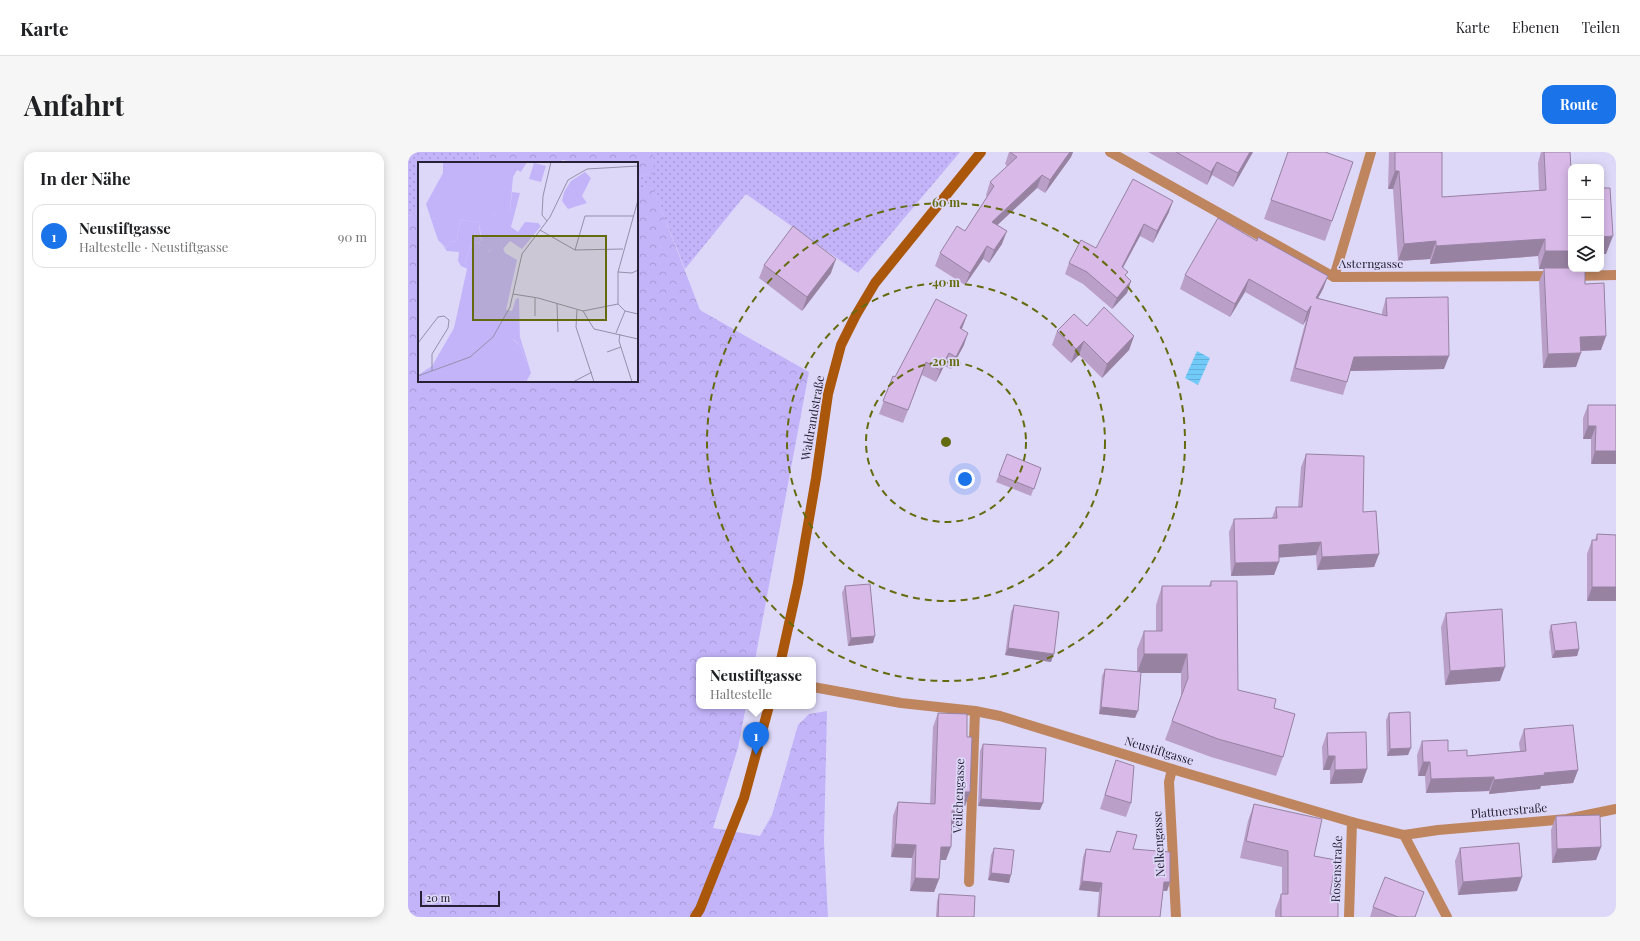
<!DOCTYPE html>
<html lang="de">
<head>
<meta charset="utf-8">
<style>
	:root { --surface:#fff; --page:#f6f6f6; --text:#202124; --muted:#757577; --line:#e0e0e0; --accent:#1a73e8 }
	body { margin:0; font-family:"Playfair Display",serif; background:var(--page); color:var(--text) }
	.controls { position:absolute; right:12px; top:12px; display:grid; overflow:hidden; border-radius:8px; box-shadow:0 2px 10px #0003 }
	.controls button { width:36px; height:36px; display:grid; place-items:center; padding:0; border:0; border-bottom:1px solid var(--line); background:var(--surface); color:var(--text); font:20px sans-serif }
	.scale { position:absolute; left:12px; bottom:10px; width:80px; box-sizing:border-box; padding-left:4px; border:2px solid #262135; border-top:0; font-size:11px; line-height:14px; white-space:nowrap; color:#262135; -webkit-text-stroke:3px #ded8f8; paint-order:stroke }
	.you { position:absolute; left:557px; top:327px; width:14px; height:14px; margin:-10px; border:3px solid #fff; border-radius:50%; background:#1a73e8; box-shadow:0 0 0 6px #1a73e833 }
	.badge { display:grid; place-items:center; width:26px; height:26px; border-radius:50%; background:var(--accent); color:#fff; font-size:13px; font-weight:700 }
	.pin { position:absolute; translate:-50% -33px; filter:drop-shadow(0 1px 2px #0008) }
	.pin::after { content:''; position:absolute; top:21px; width:14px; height:12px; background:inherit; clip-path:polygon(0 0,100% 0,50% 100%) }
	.popup { position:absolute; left:288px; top:505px; width:120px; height:52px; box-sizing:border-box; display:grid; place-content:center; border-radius:8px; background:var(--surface); filter:drop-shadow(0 1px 3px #0005); font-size:13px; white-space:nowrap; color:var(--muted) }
	.popup b { font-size:15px; color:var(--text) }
	.popup::after { content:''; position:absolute; left:50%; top:100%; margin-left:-8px; border:8px solid transparent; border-top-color:var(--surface) }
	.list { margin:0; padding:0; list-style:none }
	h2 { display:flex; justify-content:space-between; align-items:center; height:52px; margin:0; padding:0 16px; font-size:17px }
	h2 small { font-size:13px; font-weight:400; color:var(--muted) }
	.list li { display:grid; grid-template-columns:26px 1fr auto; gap:12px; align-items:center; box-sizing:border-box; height:64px; margin:0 8px 8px; padding:0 8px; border:1px solid var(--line); border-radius:12px }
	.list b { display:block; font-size:15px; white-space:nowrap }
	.list p { margin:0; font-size:13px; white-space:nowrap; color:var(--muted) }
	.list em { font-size:13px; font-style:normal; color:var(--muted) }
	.icon { flex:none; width:22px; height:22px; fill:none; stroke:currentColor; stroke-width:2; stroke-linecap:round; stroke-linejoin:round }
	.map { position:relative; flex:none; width:1208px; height:765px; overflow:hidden; border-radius:12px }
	header { display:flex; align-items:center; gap:24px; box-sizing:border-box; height:56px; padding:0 20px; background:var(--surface); border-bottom:1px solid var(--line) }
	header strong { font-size:19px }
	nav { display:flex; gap:22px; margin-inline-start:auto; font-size:14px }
	.intro { display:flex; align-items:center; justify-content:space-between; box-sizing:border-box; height:96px; padding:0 24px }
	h1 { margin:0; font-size:28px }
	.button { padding:10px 18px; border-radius:12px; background:var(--accent); color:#fff; font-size:14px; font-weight:700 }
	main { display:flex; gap:24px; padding:0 24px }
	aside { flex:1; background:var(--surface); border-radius:12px; box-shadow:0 2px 10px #0003 }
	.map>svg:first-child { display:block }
	.grass { fill:url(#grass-dots) }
	.forest { fill:url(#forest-crowns) }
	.water { fill:url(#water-rules) }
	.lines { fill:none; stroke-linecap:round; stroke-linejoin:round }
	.street { stroke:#be855f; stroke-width:10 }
	.secondary { stroke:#aa570b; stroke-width:10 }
	.wall { fill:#ba9fc8 }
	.shaded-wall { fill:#9782a2 }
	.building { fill:#d8b9e8; stroke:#9782a2 }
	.ring { fill:none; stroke:#646b0e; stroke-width:2; stroke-dasharray:7 5 }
	.labels { text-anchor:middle; stroke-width:3.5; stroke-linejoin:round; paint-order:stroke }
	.street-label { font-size:12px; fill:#262135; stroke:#ded8f8 }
	.inset-road { fill:none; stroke:#948faa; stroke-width:1 }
	.view { fill:#646b0e; fill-opacity:0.15; stroke:#646b0e; stroke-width:2 }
	.inset-edge { fill:none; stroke:#262135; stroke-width:2 }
	.centre { fill:#646b0e; stroke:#ded8f8; stroke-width:2 }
	.ring-label { font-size:12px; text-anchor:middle; font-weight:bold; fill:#646b0e; stroke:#ded8f8; stroke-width:3.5; stroke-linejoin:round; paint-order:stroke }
</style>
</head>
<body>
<header>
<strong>Karte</strong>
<nav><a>Karte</a><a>Ebenen</a><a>Teilen</a></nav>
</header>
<div class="intro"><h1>Anfahrt</h1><a class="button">Route</a></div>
<main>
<aside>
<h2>In der Nähe<small></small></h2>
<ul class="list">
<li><span class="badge">1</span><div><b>Neustiftgasse</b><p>Haltestelle · Neustiftgasse</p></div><em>90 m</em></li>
</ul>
</aside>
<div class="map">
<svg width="1208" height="765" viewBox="0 0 1208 765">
	<defs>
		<pattern id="grass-dots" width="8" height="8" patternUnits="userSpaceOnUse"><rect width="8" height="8" fill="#c3b4fa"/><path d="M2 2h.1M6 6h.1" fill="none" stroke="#a79ad7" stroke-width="1.8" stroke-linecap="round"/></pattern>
		<pattern id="forest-crowns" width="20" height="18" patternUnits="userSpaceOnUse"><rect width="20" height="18" fill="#c3b4fa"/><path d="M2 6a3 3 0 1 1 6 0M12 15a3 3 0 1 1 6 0" fill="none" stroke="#a79ad7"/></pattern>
		<pattern id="water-rules" width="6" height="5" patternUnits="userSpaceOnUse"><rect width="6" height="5" fill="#72caf9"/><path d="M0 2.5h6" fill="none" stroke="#63add6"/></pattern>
	</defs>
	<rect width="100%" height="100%" fill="#ded8f8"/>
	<g class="grass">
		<polygon points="0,0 71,0 72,11 11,11 11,60 0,64"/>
		<polygon points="245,0 552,0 450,121 338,42 277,117 244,34 229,37 229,26 245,21"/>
	</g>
	<g class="forest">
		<polygon points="71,0 245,0 246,21 229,26 229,11 177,11 154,8 152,11 72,11"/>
		<polygon points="244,33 292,158 401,220 347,508 291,508 291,554 338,554 330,596 305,676 352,684 364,663 390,573 401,562 419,559 416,690 420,765 0,765 0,64 11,60 11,229 229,229 229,37"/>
	</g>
	<polygon class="water" points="789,199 802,206 790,233 777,226"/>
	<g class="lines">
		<g class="street">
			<polyline points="702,0 926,125 1147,124"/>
			<polyline points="1163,124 1208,123"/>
			<polyline points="926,125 963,0"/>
			<polyline points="405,535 493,551 567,559 592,564 764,617 944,670 996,683 1030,678 1159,667 1208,657"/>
			<polyline points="764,617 761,630 768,765"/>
			<polyline points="996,683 1039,765"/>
			<polyline points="561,730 567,559"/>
			<polyline points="941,765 944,670"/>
		</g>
		<g class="secondary">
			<polyline points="373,508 390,431 408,326 420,242 433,193 448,163 467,131 573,0"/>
			<polyline points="287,765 292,757 336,646 361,554"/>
		</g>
	</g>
	<g class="wall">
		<polygon points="601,0 665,0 663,5 637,41 629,36 589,73 594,92 581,111 575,107 557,133 527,114 532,101 557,79 579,45 578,43 582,30 599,14 597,12"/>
		<polygon points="740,0 845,0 825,35 804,23 799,33"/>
		<polygon points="880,0 945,10 917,89 856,67"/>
		<polygon points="981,0 1034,0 1034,45 1131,39 1130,11 1133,0 1162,0 1163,117 1177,132 1198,184 1193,198 1172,199 1168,215 1135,216 1131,130 1136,117 1131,117 1130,104 1022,112 1022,107 990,109 985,37 980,37"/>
		<polygon points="761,60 745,91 732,84 715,116 718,124 723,129 719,141 704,157 675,132 657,122 661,111 688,96"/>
		<polygon points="849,89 920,124 915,137 910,146 974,163 974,160 978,146 1036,217 942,219 939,230 935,243 882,229 898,168 895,173 837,140 822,165 772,137 777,123"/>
		<polygon points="356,113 423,121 394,159 351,126"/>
		<polygon points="559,163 554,177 556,193 543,217 536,214 528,230 514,223 495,271 471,262 485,224 487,225"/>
		<polygon points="679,174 726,184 721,198 694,226 671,203 663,211 644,193 649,179"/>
		<polygon points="1180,253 1208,253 1183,312 1183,287 1175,287 1175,266"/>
		<polygon points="599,302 633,316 623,344 588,330"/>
		<polygon points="898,302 955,360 971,402 966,415 909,418 908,403 871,405 866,423 823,424 821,380 826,367 864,366 868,355 890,355 893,315"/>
		<polygon points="1189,382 1208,383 1208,449 1179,449 1179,402 1184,388 1187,388"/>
		<polygon points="803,429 830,538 866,556 875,605 868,624 803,605 757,588 773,544 773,521 733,521 727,566 691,562 694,524 697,517 729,520 729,497 736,479 748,479 748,453 754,434 801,434"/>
		<polygon points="437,434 465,491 440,494 434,441"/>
		<polygon points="606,453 643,510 597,503 603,460"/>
		<polygon points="1038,461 1092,529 1037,533 1033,475"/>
		<polygon points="1143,473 1171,497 1169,504 1144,506 1141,480"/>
		<polygon points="530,561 559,585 562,640 557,654 553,653 553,659 548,673 544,672 538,708 532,708 531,727 526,740 502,739 504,706 483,705 485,664 490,650 522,652 525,575"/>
		<polygon points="981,561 1000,603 979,604 978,568"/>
		<polygon points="1116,577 1170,618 1165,631 1133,634 1132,637 1081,642 1081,639 1018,641 1017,624 1010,624 1009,603 1014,589 1040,599 1059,604 1112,599 1111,591"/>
		<polygon points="919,581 959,617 954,631 922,632 922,618 915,618 914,595"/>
		<polygon points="575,592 632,658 570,654 572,599"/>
		<polygon points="708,608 723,651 718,665 692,657"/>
		<polygon points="846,652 906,704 922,742 930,765 867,765 867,759 873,742 874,742 874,715 832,706 840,669"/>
		<polygon points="1148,664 1193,695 1188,708 1144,711 1143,678"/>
		<polygon points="709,679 725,697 762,730 759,739 755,739 752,765 689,765 691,740 671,738 675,705 678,697 702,700"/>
		<polygon points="586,696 601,731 580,728 583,703"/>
		<polygon points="1052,696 1109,739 1050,743 1047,709"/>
		<polygon points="531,742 566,765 528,765 529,749"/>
		<polygon points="965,755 1007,765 962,765"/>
	</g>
	<g class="shaded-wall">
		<polygon points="662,0 665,0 663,5 637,41 642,28"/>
		<polygon points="842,0 845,0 825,35 830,21"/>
		<polygon points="809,10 804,23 799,33 803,20"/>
		<polygon points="987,19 991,19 985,37 980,37"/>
		<polygon points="634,23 629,36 579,83 584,70"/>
		<polygon points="765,49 761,60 745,91 749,79"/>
		<polygon points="736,72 732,84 709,126 714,115"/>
		<polygon points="599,79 594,92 581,111 586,98"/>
		<polygon points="1205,84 1198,102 1193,102 1193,85"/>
		<polygon points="1137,87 1130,104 1022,112 1028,94"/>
		<polygon points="1028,89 1022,107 990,109 996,92"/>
		<polygon points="579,94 575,107 557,133 562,121"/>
		<polygon points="1137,99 1163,99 1163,117 1131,117"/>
		<polygon points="428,107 423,121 394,159 399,145"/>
		<polygon points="920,124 915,137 903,159 908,146"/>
		<polygon points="841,127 837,140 822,165 827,152"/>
		<polygon points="723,129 719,141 704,157 709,146"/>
		<polygon points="903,154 898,168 895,173 899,160"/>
		<polygon points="559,163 554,176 547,189 552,176"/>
		<polygon points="560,181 556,193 543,217 548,205"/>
		<polygon points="726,184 721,198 694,226 699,212"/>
		<polygon points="1198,184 1193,198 1167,199 1172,185"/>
		<polygon points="676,189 671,203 663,211 668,197"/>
		<polygon points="541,201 536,214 528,230 532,218"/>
		<polygon points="1173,201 1168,215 1135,216 1140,202"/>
		<polygon points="1041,204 1036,217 941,219 946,205"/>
		<polygon points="1180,274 1188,274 1183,287 1175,287"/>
		<polygon points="1187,299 1208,299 1208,312 1183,312"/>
		<polygon points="913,390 908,403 866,406 871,393"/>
		<polygon points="971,402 966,415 909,418 914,405"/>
		<polygon points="871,410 866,423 823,424 827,411"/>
		<polygon points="1184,435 1208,435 1208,449 1179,449"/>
		<polygon points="467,484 465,491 440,494 443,486"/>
		<polygon points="600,496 646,502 643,510 597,503"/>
		<polygon points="1171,497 1169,504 1144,506 1147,499"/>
		<polygon points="736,502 779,502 773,521 729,521"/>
		<polygon points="1097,515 1092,529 1037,533 1042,519"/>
		<polygon points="693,555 730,559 727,566 691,562"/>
		<polygon points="1003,596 1000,603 979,604 982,597"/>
		<polygon points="920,604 927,604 922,618 915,618"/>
		<polygon points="1015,610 1022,610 1017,624 1010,624"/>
		<polygon points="959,617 954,631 922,632 927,618"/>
		<polygon points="1170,618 1165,631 1133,634 1132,637 1081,642 1086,628 1136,621"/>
		<polygon points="1086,625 1081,639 1018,641 1023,627"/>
		<polygon points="554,640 562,640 557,654 549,653"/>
		<polygon points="573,647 635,651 632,658 570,654"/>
		<polygon points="544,659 553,659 548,673 540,672"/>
		<polygon points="487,692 508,693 504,706 483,705"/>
		<polygon points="533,695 543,695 538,708 528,708"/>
		<polygon points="1193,695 1188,708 1144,711 1149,697"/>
		<polygon points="583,721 603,723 601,731 580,728"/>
		<polygon points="1114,725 1109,739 1050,743 1055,730"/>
		<polygon points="507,726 531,727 526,740 502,739"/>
		<polygon points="674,729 694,731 691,740 671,738"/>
		<polygon points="756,730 762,730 759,739 752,738"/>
	</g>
	<g class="building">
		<polygon points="602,0 662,0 642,28 634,23 584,70 599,79 586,98 579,94 562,121 532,101 549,74 557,79 586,34 582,30 609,5"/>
		<polygon points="768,0 842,0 830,21 809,10 803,20"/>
		<polygon points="880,0 917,0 945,10 924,69 863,48"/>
		<polygon points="987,0 1034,0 1034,45 1138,38 1136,0 1162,0 1163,16 1163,99 1137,99 1137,87 1028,94 1028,89 996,92 991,19 987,19"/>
		<polygon points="725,27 765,49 749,79 736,72 714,115 720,120 717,123 723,129 709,146 679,120 661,111 673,88 688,96"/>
		<polygon points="1193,36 1202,36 1205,84 1193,85"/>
		<polygon points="810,66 849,89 850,85 920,124 908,146 979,164 978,146 1040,145 1041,204 946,205 939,230 887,216 903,154 899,160 841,127 827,152 777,123"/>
		<polygon points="385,74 428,107 399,145 356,113"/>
		<polygon points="1136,116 1163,116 1163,117 1177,117 1177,132 1196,131 1198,184 1172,185 1173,201 1140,202"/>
		<polygon points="528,147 559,163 552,176 560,181 548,205 541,201 532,218 518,210 500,258 475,249 485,224 487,225"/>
		<polygon points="696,155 726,184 699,212 676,189 668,197 649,179 666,162 679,174"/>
		<polygon points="1180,253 1208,253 1208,299 1187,299 1188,274 1180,274"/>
		<polygon points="599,302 633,316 626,337 591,323"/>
		<polygon points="898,302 956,304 955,360 968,359 971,402 914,405 913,390 871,393 871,410 827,411 826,367 869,366 868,355 894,355"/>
		<polygon points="1189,382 1208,383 1208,435 1184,435 1184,388 1189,388"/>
		<polygon points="803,429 829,429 830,538 868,547 866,556 887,562 875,605 810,587 764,569 780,526 779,502 736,502 736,479 754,479 754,434 803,434"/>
		<polygon points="462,432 467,484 443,486 437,434"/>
		<polygon points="606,453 651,460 646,502 600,496"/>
		<polygon points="1094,457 1097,515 1042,519 1038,461"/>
		<polygon points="1168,470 1171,497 1147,499 1143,473"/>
		<polygon points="697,517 733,520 730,559 693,555"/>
		<polygon points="1002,560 1003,596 982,597 981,561"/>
		<polygon points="530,561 559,562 559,585 564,585 562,640 554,640 553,659 544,659 543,695 533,695 531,727 507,726 508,693 487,692 490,650 527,652"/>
		<polygon points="1165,573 1170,618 1136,621 1137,623 1086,628 1086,625 1023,627 1022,610 1015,610 1014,589 1040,588 1040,599 1059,598 1059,604 1118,599 1116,577"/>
		<polygon points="958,580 959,617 927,618 927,604 920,604 919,581"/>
		<polygon points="575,592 638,596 635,651 573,647"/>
		<polygon points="708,608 726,614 723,651 697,643"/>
		<polygon points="846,652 914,667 906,704 928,708 922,742 930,742 930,765 873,765 873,742 880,742 880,699 838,689"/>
		<polygon points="1192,663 1193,695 1149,697 1148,664"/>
		<polygon points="709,679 729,683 725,697 762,700 762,730 756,730 752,765 691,765 694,731 674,729 678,697 702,700"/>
		<polygon points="1111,691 1114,725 1055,730 1052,696"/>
		<polygon points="586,696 606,698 603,723 583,721"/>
		<polygon points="977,725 1016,740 1007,765 990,765 965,755"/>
		<polygon points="531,742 567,744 566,765 530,765"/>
	</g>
	<g class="ring">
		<circle cx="538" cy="290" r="80"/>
		<circle cx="538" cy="290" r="159"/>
		<circle cx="538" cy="290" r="239"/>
	</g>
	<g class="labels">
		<g class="street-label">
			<text x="963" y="116">Asterngasse</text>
			<text transform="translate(405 266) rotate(-80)" y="4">Waldrandstraße</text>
			<text transform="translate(751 599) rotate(17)" y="4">Neustiftgasse</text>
			<text transform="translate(551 644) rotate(-88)" y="4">Veilchengasse</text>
			<text transform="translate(1101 659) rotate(-5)" y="4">Plattnerstraße</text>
			<text transform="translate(751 692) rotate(-93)" y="4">Nelkengasse</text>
			<text transform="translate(929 717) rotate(-88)" y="4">Rosenstraße</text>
		</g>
	</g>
	<g transform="translate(10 10)">
		<rect width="220" height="220" fill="#ded8f8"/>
		<path d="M94,30L102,31L93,65L100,70L107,60L120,61L123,64L104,87L92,79L85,87L81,78L75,80L73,88L68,90L60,80L54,81L47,100L50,107L43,104L40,99L41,90L29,89L25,84L28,86L33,80L39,79L42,57L61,61L63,79L74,75L75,54L78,50H92ZM102,175L113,211L108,220L104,216L108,199L102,183L94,176L102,180Z" fill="#c3b4fa"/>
		<path d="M25,0H109L103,10L99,8L95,15L92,50H78L75,54L76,59L81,64L82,76L75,78L72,75L71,79L64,81L61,61L42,57L39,79L33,80L28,86L20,78L8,42L25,11ZM167,10L173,16L164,34L169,41L150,47L144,39L146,30L153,19ZM82,78L87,91L99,98L88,148L94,149L98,137L101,136L102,180L94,177L102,183L108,199L106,220H0V213L14,204L36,166L49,107L47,100L54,81L59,80L70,90L73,88L75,79Z" fill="#c3b4fa"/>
		<path d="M116,1L128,4L123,20L111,17Z" fill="#c3b4fa"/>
		<path class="inset-road" d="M129,59L124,53L125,34L133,0M122,68L157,88L205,87M157,88L167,54H215M200,110L214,111L220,108M95,132L120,136L165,149L200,142M139,142L140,170M200,142V110L220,38M159,148L158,165L176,220M165,149L176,167L220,177M207,149L220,152M117,154V136M198,171L207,149L200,142M202,172L201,179L214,220M0,181L20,155L26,154L31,158L30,166L14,192V209M189,190L203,185M0,214L52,195L75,175L92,145L104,92L132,55L150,18L169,7L220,4M155,220L174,210"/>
		<path class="view" d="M55,74H188V158H55Z"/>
		<rect width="220" height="220" class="inset-edge"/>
	</g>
	<circle cx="538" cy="290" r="6" class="centre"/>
	<g class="ring-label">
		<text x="538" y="55">60 m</text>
		<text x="538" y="135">40 m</text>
		<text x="538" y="214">20 m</text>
	</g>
</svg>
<div class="controls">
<button>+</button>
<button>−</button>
<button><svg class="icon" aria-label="layers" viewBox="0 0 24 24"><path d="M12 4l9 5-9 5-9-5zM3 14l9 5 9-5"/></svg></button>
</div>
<div class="scale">20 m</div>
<div class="you"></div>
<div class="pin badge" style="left:348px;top:603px">1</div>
<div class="popup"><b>Neustiftgasse</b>Haltestelle</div>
</div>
</main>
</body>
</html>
